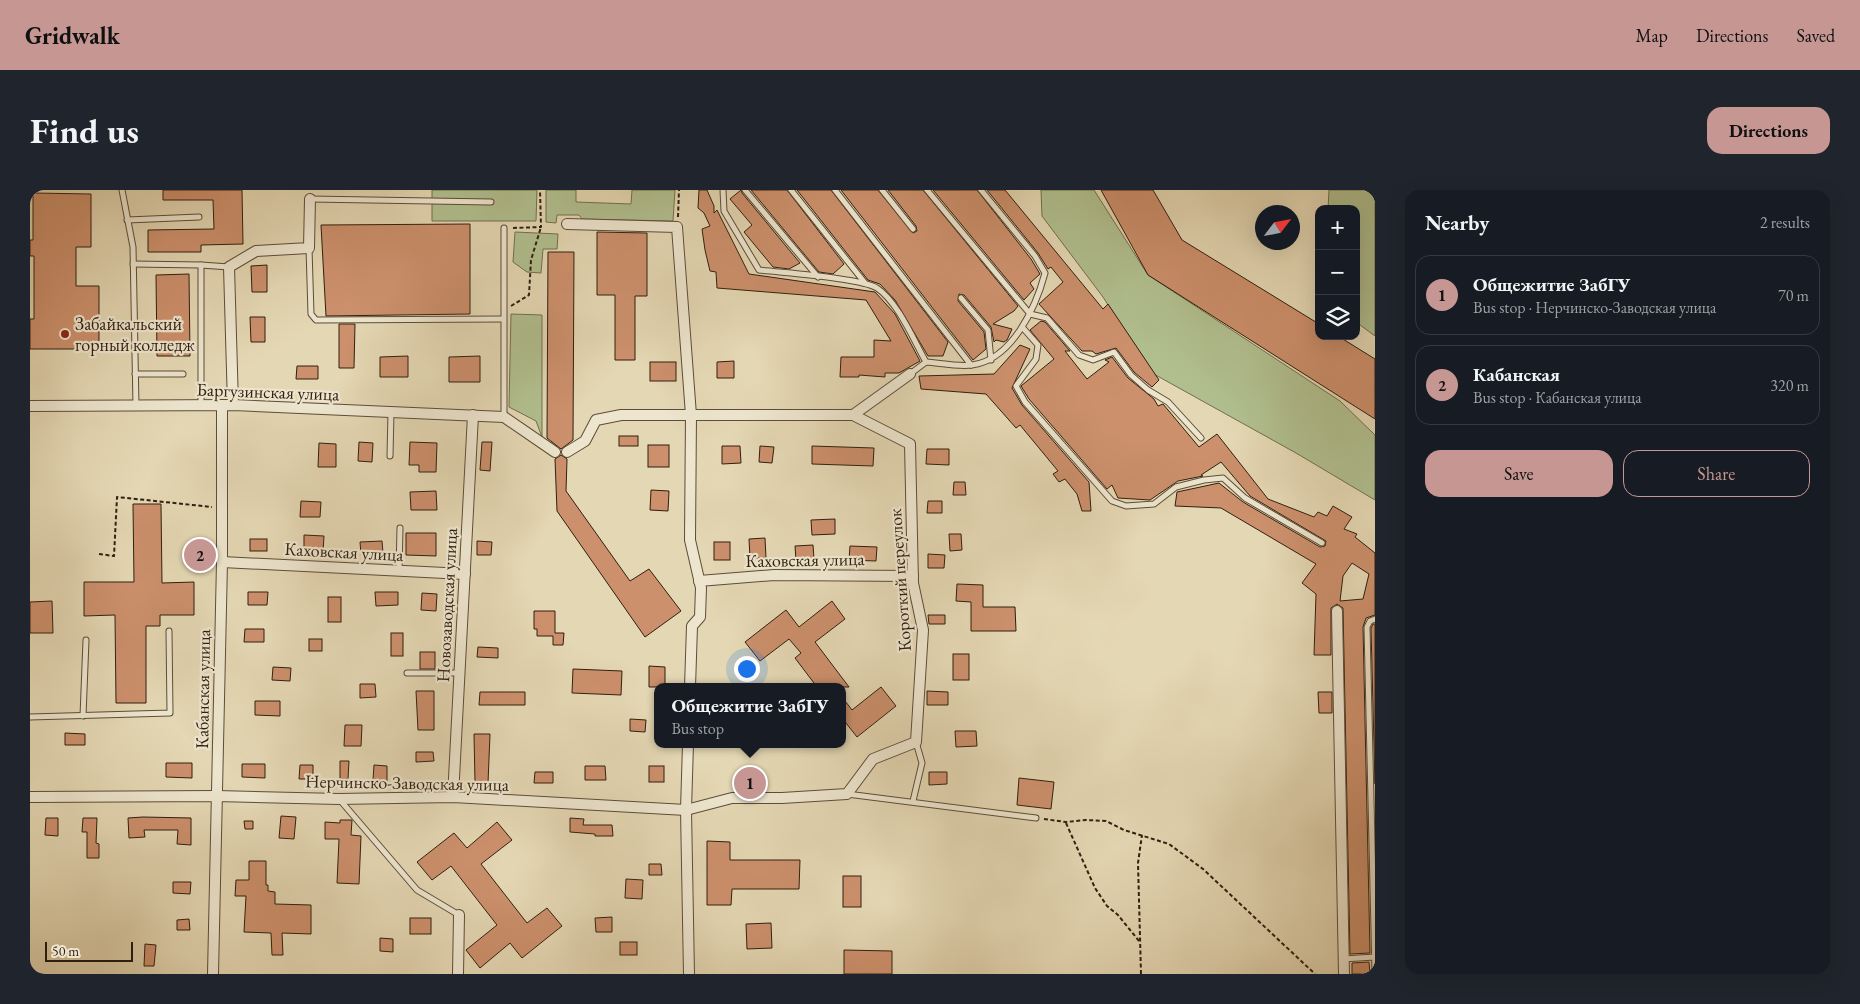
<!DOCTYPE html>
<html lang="en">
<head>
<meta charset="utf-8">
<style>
	:root { --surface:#171b24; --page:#20242c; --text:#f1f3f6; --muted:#9ea1a6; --line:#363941; --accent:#c59692 }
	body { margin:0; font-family:"EB Garamond",serif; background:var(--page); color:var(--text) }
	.controls { position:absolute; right:15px; top:15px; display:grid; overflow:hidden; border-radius:10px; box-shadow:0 5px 20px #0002 }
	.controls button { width:45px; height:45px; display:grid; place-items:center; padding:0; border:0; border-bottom:1px solid var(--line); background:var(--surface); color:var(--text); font:25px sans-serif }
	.compass { position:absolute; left:1225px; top:15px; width:45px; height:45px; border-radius:50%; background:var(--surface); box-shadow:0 5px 20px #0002; rotate:58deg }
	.scale { position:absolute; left:15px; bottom:12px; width:88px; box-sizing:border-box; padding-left:5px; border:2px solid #301f0f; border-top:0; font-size:14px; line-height:18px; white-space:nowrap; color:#301f0f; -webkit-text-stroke:4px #ede5ce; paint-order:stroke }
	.you { position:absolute; left:716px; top:478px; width:18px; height:18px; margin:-12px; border:4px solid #fff; border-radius:50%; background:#1a73e8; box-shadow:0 0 0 8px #1a73e833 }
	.badge { display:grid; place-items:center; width:32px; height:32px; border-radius:50%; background:var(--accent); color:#111; font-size:16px; font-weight:700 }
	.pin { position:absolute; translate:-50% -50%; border:2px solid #fff; box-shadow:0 1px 5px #0006 }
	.popup { position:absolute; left:624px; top:493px; width:192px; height:65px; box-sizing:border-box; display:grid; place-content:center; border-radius:10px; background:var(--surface); filter:drop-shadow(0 1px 4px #0005); font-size:16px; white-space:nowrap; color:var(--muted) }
	.popup b { font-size:19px; color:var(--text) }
	.popup::after { content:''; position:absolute; left:50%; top:100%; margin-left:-10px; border:10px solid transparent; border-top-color:var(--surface) }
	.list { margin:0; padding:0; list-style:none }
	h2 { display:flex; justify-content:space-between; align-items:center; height:65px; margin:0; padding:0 20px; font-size:21px }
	h2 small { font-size:16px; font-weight:400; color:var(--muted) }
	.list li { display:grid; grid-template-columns:32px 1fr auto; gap:15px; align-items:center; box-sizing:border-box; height:80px; margin:0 10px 10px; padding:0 10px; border:1px solid var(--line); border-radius:15px }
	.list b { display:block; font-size:19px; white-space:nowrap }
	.list p { margin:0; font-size:16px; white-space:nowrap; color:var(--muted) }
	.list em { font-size:16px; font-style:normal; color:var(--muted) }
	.actions { display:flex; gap:10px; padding:15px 20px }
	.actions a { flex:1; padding:11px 0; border:1px solid var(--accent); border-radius:15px; text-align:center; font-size:18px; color:var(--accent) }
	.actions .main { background:var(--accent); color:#111 }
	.icon { flex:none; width:28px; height:28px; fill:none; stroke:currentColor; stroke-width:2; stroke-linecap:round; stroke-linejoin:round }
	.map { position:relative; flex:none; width:1345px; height:784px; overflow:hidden; border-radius:15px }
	header { display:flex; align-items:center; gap:30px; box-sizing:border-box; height:70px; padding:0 25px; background:var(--accent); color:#111 }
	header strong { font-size:24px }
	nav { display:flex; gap:28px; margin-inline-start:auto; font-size:18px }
	.intro { display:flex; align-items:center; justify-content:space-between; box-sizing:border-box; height:120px; padding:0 30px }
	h1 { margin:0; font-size:35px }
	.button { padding:12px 22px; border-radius:15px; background:var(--accent); color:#111; font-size:18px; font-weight:700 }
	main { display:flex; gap:30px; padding:0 30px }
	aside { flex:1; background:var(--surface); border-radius:15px; box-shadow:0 5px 20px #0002 }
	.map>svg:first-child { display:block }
	.green { fill:#b1bf8f; stroke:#706f4f }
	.building { fill:#cc906c; stroke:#301f0f; fill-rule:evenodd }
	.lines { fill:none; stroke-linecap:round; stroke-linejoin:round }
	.service-casing { stroke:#5d4d38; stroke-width:7 }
	.minor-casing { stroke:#5d4d38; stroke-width:12 }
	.path { stroke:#301f0f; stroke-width:2; stroke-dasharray:4 2.5; stroke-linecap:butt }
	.service { stroke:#ede5ce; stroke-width:5 }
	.minor { stroke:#ede5ce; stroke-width:10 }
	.poi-dot { fill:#8f2418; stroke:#ede5ce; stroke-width:2 }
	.labels { text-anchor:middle; stroke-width:4.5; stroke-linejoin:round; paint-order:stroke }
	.poi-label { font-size:18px; fill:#301f0f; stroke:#ede5ce; text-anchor:start }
	.street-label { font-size:18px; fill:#301f0f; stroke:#ede5ce }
</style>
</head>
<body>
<header>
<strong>Gridwalk</strong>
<nav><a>Map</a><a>Directions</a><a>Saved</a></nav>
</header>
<div class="intro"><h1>Find us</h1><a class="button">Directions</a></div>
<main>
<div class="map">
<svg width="1345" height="784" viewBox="0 0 1345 784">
	<rect width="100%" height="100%" fill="#e4d7b3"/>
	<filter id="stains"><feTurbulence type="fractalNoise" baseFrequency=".004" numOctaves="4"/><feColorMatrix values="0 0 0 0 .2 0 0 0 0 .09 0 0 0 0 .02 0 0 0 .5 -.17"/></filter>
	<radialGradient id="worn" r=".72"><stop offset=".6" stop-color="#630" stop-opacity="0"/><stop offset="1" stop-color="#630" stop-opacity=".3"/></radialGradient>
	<g class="green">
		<polygon points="402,0 507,0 506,31 402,31"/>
		<polygon points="516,0 546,0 546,12 601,14 602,0 645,0 643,31 552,29 549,25 527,25 526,33 516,32"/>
		<polygon points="1011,0 1064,0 1118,85 1310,211 1345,245 1345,310 1266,263 1122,183 1073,107 1012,26"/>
		<polygon points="1299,0 1345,0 1345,146 1326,132 1326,19 1298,19"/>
		<polygon points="485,42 528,44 527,59 513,59 511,83 497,82 483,72"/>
		<polygon points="481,124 512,125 512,247 506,231 479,217"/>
	</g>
	<g class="building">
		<polygon points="133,0 212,0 213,54 171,55 171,62 118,62 118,40 184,39 183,10 133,10"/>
		<polygon points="669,0 677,0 684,16 684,23 687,20 719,84 845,102 865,124 890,171 869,183 855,183 855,187 829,185 829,187 810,187 811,167 844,167 844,150 861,151 836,110 687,98 686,82 680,81 675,60 672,39 680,36 674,23 668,18"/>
		<polygon points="711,0 712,3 770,73 759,79 743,77 714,42 722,35 700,9"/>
		<polygon points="721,0 757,0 814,74 803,84 789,82"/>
		<polygon points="767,0 801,0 918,152 913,166 898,166 865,110 850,94 838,90"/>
		<polygon points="811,0 848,0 883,43 887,41 886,36 858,0 893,0 988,116 984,121 963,134 982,139 977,150 974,152 966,150 964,152 961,137 934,105 929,104 928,111 954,142 956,159 943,170"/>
		<polygon points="903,0 947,0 1001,69 1010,84 1000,93 1004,99 994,110"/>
		<polygon points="957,0 975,0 1073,119 1078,114 1129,190 1122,197 1104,182 1086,158 1066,164 1062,161 1052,161 1009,114 1033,92 1021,77 1018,79 1008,63"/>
		<polygon points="1071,0 1123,0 1152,50 1289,134 1289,146 1308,146 1345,169 1345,229 1118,85"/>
		<polygon points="3,3 61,4 61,57 46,57 46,96 69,96 69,159 0,159 0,129 4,129 4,66 0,66 0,50 3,50"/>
		<polygon points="440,34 440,124 296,126 291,35"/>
		<polygon points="567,42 617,43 617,106 605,106 605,170 585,170 585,105 567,105"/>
		<polygon points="518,62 544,62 543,250 531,259 517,248"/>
		<polygon points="237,75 237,102 222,102 221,76"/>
		<polygon points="159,84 160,166 127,166 126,85"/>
		<polygon points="220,127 235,127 235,152 221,152"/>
		<path d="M1011,131L1015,132L1040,161H1035L1057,189L1079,172L1075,170L1082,167L1098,188L1124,209L1128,216L1133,214L1169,257L1187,244L1238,309L1284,327L1288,322L1297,326L1303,316L1322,327L1314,339L1327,344L1325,347L1345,363V425L1336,428L1333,437L1340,763L1320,764L1313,418L1307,414L1301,418V465H1284L1286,404L1272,393L1286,374L1191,318L1145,316L1147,302L1189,293L1213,312L1290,357L1295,356L1296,351L1220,306L1191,272L1171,285L1173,286L1148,291L1120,310L1088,308L1082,295L1077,299L999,209L991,196L1024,169L1000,140ZM1322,373L1339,384L1333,409L1310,411L1313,386Z"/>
		<polygon points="309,134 325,134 324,178 309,178"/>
		<polygon points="990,155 1000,159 982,198 992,215 1059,292 1061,321 1052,321 1047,304 1035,289 1029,292 1023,284 1028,281 990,235 986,238 956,204 891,199 889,186 964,184"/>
		<polygon points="378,166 378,187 350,187 350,167"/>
		<polygon points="450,166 450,192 419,192 419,167"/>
		<polygon points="704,171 704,188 687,188 687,172"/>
		<rect x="620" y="172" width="26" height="19"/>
		<polygon points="267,176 288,176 288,189 266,189"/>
		<rect x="589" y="246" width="19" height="10"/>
		<polygon points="329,252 343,253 342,272 328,271"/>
		<polygon points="380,252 407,253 406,282 389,282 389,275 379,275"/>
		<polygon points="452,252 462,252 460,281 450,280"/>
		<polygon points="289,253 306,254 306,277 288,277"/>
		<rect x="618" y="255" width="21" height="22"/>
		<polygon points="692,256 710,256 711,273 692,274"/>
		<polygon points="730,256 744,257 742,273 729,272"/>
		<polygon points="782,256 844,258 843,276 782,274"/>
		<polygon points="897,259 919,259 919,275 896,274"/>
		<polygon points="531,265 537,269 536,301 600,391 619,379 651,421 615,447 527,321 525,269"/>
		<polygon points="924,292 935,292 936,305 923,305"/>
		<polygon points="621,300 639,301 638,321 620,320"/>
		<polygon points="406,301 407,320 381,320 380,302"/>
		<polygon points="271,311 291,312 290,327 270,327"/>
		<polygon points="898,311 912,311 912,323 897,323"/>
		<polygon points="103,314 131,314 132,393 164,392 164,425 130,425 130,436 116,436 116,513 86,513 85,425 54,426 54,392 104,392"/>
		<polygon points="805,329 805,344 782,345 781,330"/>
		<polygon points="376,343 406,343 406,366 376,365"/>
		<polygon points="919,344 931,344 932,360 920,361"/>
		<polygon points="274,345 294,346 293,362 274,361"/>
		<polygon points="735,348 736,368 720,368 719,349"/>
		<rect x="220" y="349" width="17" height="12"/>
		<polygon points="352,351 353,363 331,364 330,352"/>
		<polygon points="447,351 462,352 461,365 447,365"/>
		<rect x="684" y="352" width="16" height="18"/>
		<polygon points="783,355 784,369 766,370 765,356"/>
		<polygon points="820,356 847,357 846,371 819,370"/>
		<polygon points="898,364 915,365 914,378 898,378"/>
		<polygon points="927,394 953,395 953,417 985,417 986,441 941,441 941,412 926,411"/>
		<polygon points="218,402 238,402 237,415 218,415"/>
		<polygon points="345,402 368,402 368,415 346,416"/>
		<polygon points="392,403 407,404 406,421 391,420"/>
		<rect x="298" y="407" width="13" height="25"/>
		<polygon points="22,411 23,443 0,443 0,412"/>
		<polygon points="802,411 815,429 785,452 819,497 787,497 765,468 771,463 759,449 730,471 715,452 756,420 769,437"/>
		<polygon points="504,421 525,421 525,443 534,443 533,455 523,455 523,446 507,446 507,439 504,439"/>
		<polygon points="898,425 915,425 915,434 899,434"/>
		<polygon points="1343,434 1345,434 1345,594 1341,438"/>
		<polygon points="215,439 234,439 234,452 214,452"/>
		<rect x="361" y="443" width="12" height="23"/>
		<rect x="279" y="449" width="13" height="12"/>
		<polygon points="448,457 468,458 468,468 447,467"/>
		<rect x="390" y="462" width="15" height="17"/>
		<rect x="923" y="464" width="16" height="26"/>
		<polygon points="619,476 635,477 635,497 619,497"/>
		<polygon points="243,477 261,478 260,491 242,490"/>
		<polygon points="543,479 592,481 591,505 542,503"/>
		<polygon points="330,494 345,494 346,507 330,508"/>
		<polygon points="851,497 866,516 827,547 812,528 812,507 822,520"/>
		<polygon points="386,501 404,501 404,540 388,540"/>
		<polygon points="897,501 918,502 918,515 897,515"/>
		<polygon points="450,502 495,502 495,515 449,515"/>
		<polygon points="1288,502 1302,502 1302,523 1289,523"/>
		<polygon points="225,511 250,511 250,526 225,525"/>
		<polygon points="600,529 616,530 615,542 600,541"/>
		<polygon points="315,535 332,535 331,556 314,556"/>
		<polygon points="925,541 946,541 947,556 926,557"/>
		<polygon points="35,543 55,544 55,555 35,555"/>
		<polygon points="444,544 460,544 458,593 445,593"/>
		<polygon points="386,562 403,562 404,571 386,572"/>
		<polygon points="310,571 319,571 318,589 310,589"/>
		<polygon points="136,573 162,573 162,588 136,587"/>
		<polygon points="212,574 235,574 235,588 212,587"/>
		<polygon points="270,575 283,575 283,589 269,589"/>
		<polygon points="344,575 357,576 357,591 343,590"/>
		<polygon points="555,576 575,576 576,590 555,590"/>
		<rect x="619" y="576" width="15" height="16"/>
		<polygon points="505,582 523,582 523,593 504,593"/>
		<polygon points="899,582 917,582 917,594 899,595"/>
		<polygon points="989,588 1024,592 1021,619 987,615"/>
		<polygon points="251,626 266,627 264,649 249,648"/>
		<polygon points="113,627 161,628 161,655 147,654 148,640 114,640 115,647 99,648 98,628"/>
		<polygon points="16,628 28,628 28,646 15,645"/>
		<polygon points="53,628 67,628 66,653 69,654 69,668 57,668 57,642 52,642"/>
		<polygon points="540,628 554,629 553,635 582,635 583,646 565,646 565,644 540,642"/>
		<polygon points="310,630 322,630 321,645 331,646 329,694 307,693 309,649 295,649 295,632 310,633"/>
		<polygon points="214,631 223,631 223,639 215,639"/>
		<polygon points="467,632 482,650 451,674 497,733 517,718 532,736 492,768 480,753 450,778 436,760 467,735 421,676 402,690 387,672 424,643 437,658"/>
		<polygon points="677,651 700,652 700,670 770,670 769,699 702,699 701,715 677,715"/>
		<polygon points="219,671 236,671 236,695 238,695 238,701 245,702 245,714 281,715 281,744 252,743 253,765 242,765 241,743 214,742 216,706 205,706 206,690 219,690"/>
		<polygon points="619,674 631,674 632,685 619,685"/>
		<rect x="813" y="686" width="18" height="31"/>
		<polygon points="596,689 613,690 612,709 595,708"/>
		<polygon points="143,692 161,692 160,704 143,703"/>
		<polygon points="582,727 582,742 566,742 565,728"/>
		<rect x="380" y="728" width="21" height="16"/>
		<polygon points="159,729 160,740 147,740 147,730"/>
		<polygon points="741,733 742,758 717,759 716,734"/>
		<polygon points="350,748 363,749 363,762 350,761"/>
		<rect x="590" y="752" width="17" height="13"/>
		<polygon points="115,754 126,755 124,776 114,776"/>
		<polygon points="814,760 862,761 862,784 814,784"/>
		<polygon points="1339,772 1340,784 1322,784 1322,773"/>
	</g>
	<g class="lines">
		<g class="service-casing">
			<g id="service">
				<polyline points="92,0 103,57 106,216"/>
				<path d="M693,0L694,21L729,80C753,83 831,88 847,98C868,112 884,151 896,172"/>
				<polyline points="715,0 788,87"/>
				<polyline points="761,0 835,93"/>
				<polyline points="805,0 941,175"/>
				<polyline points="852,0 883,39"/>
				<polyline points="897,0 1000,124 1017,128 1049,165 1063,170 1084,162 1101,185 1118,200 1138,212 1171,248"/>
				<polyline points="280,9 461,12"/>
				<polyline points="97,30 169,27"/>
				<polyline points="474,38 474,227"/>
				<polyline points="279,58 281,124 286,130 473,129"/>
				<polyline points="103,74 171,75 171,215"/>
				<polyline points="171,75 199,77"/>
				<polyline points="931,108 958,140 961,170"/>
				<polyline points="993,138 1008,155 1006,169 986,196 995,212 1082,311 1096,316 1124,314 1146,297 1174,290 1193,288 1215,308 1292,353"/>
				<polyline points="105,184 153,184"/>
				<path d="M880,184L896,172C910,173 928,177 942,175C982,170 1006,117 1015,83L1005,66L951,0"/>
				<polyline points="360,266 361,222"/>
				<polyline points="369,381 370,338"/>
				<polyline points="377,483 429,483"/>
				<polyline points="53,526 56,450"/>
				<polyline points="0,527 140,523 139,441"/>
				<polyline points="817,604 1006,628"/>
				<polyline points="310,610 387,700 429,725"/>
				<polyline points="883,611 892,573 886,552"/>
				<polyline points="1313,769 1345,767"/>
				<polyline points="1345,784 1337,437 1340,431 1345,429"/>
			</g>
		</g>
		<g class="minor-casing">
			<g id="minor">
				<polyline points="537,34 647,37 661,225 591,225 566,230 555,251 537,262"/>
				<polyline points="203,215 199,77 226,61 279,58 280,9"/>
				<polyline points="0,216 203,215 474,227 525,262"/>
				<polyline points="192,372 435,384"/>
				<polyline points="669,391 744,385 883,386"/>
				<polyline points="1307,421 1314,784"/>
				<polyline points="660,497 662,436 670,427 671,398 660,350 661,225 823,225 880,184"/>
				<polyline points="658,554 656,620 659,784"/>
				<polyline points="0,607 187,606 309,609 423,607 656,620 702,608 752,608 817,604 843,569 886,552 893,440 883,393 880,254 823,225"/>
				<polyline points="423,607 443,225"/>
				<polyline points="183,784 192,372 192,215"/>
				<polyline points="428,784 429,725"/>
			</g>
		</g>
		<g class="path">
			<polyline points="648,27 649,0"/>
			<polyline points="483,38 511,37 510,0"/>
			<polyline points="481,116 499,105 501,70 511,37"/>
			<polyline points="69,364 84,366 87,307 182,317"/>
			<polyline points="1014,629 1036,632 1056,630 1076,631 1094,640 1139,654 1173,679 1285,784"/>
			<polyline points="1036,633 1065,698 1077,716 1088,725 1109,751"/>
			<polyline points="1111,784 1108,673 1112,645"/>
		</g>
		<use href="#service" class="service"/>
		<use href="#minor" class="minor"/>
	</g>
	<circle class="poi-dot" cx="35" cy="144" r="5"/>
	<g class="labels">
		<g class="poi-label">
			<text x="45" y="140">Забайкальский<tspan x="45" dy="21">горный колледж</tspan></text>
		</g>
		<g class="street-label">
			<text transform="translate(238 202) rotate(2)" y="6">Баргузинская улица</text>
			<text transform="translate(314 362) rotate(3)" y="6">Каховская улица</text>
			<text transform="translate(775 370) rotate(-1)" y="6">Каховская улица</text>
			<text transform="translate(870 390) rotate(-94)" y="6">Короткий переулок</text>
			<text transform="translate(417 415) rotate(-87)" y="6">Новозаводская улица</text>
			<text transform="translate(173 499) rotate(-89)" y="6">Кабанская улица</text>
			<text transform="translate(377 593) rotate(1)" y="6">Нерчинско-Заводская улица</text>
		</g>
	</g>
	<rect width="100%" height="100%" filter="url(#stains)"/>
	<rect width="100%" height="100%" fill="url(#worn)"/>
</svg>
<div class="controls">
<button>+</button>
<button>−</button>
<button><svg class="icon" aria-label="layers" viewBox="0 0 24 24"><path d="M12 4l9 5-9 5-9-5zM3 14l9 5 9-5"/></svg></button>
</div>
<svg class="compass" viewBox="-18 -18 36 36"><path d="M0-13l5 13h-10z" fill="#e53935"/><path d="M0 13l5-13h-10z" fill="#9ea1a6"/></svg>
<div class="scale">50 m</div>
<div class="you"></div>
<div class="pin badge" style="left:720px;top:593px">1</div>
<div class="popup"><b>Общежитие ЗабГУ</b>Bus stop</div>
<div class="pin badge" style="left:170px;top:365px">2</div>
</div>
<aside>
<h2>Nearby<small>2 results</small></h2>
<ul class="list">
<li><span class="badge">1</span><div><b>Общежитие ЗабГУ</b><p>Bus stop · Нерчинско-Заводская улица</p></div><em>70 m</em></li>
<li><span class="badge">2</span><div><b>Кабанская</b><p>Bus stop · Кабанская улица</p></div><em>320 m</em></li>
</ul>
<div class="actions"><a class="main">Save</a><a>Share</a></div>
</aside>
</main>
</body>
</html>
